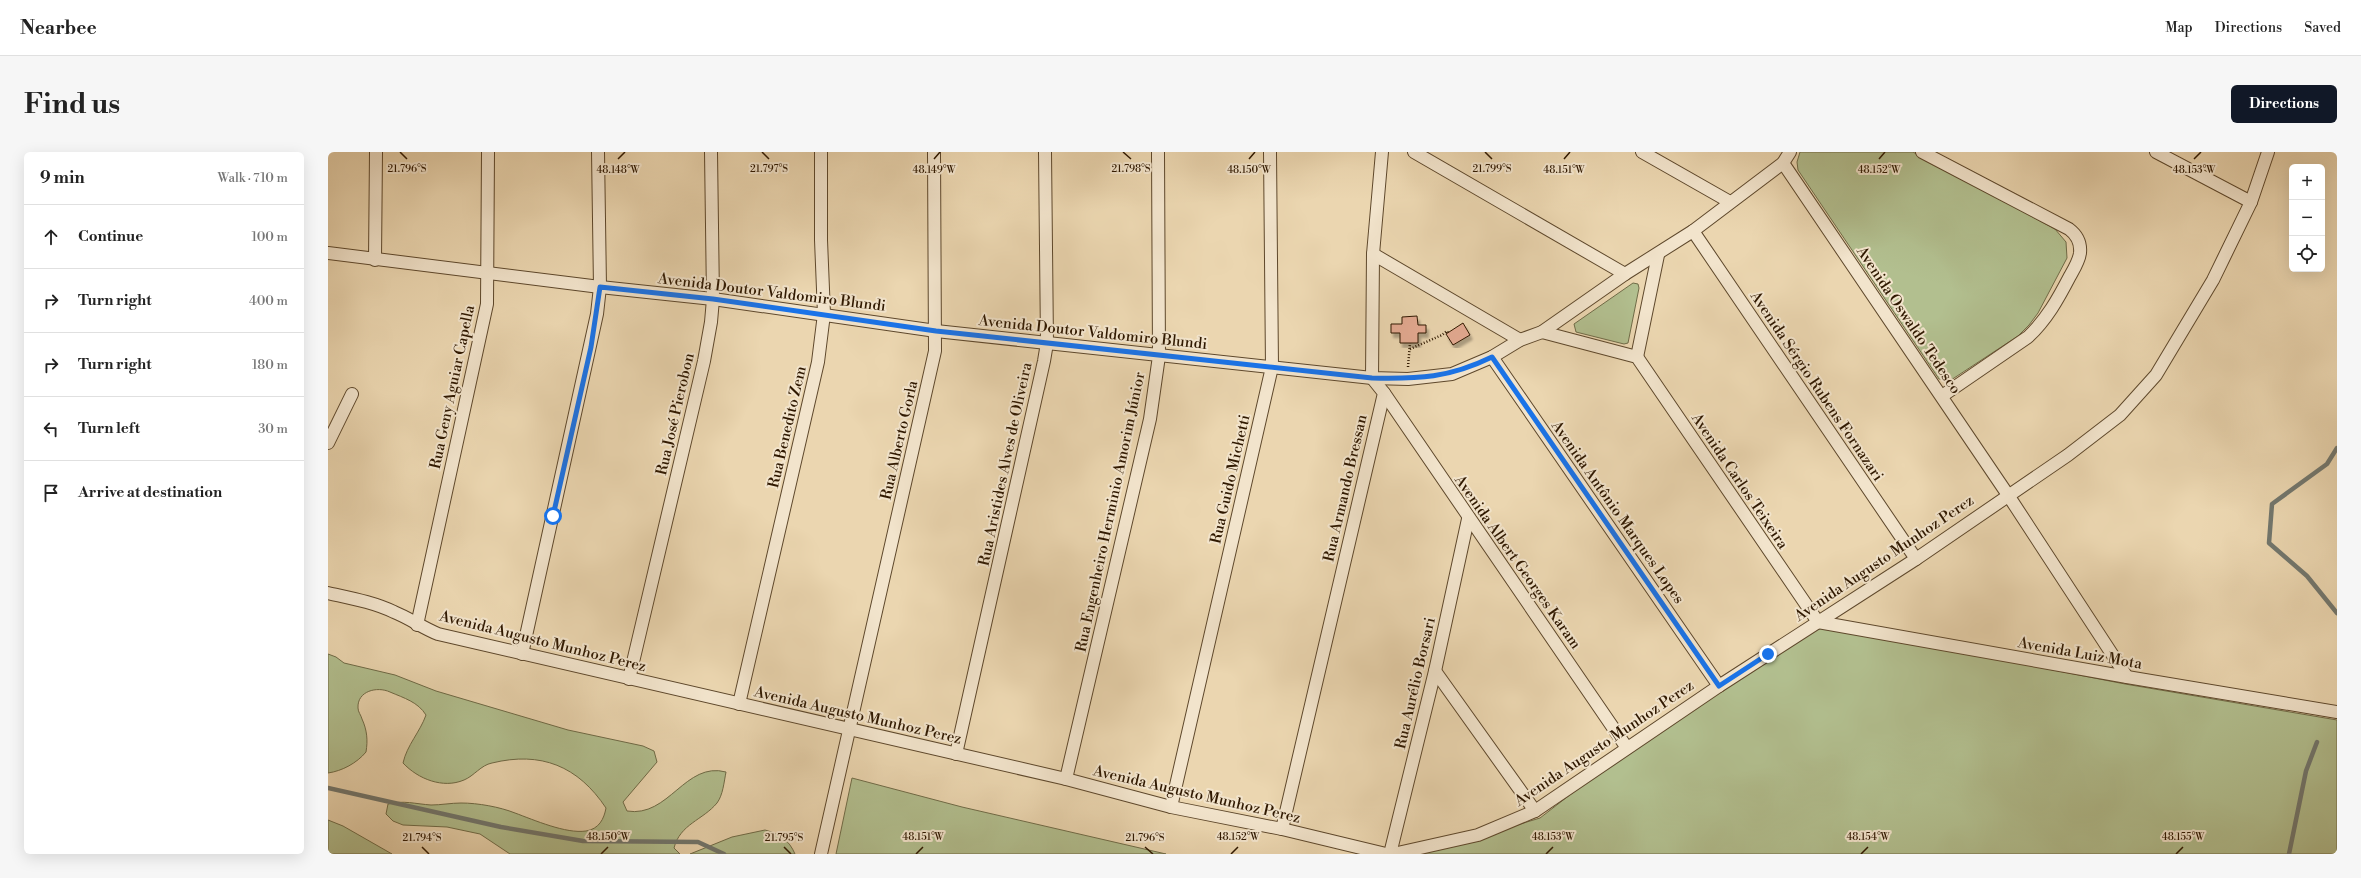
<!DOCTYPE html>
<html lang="en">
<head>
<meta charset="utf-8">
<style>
	:root { --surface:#fff; --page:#f6f6f6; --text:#222; --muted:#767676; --line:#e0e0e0; --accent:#111827 }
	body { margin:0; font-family:"Libre Bodoni",serif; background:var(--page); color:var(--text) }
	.controls { position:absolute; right:12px; top:12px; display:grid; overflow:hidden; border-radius:6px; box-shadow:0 4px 16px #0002 }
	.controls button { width:36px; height:36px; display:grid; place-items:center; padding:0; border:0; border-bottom:1px solid var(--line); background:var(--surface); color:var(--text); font:20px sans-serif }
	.stop { position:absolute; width:12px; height:12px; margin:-9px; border:3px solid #1a73e8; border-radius:50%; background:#fff }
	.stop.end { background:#1a73e8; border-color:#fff; box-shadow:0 1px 4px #0008 }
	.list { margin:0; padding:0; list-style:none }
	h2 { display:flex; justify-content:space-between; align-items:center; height:52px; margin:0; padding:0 16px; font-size:17px }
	h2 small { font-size:13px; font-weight:400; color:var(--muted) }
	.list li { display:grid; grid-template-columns:26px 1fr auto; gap:12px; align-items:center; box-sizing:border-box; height:64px; padding:0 16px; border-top:1px solid var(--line) }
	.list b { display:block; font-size:15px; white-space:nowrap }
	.list em { font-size:13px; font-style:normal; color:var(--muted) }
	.icon { flex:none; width:22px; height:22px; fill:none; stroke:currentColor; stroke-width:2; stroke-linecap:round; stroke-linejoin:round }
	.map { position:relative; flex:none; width:2009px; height:702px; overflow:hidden; border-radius:6px }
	header { display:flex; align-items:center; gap:24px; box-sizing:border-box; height:56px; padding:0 20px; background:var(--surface); border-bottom:1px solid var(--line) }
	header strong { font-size:19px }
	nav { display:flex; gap:22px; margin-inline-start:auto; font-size:14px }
	.intro { display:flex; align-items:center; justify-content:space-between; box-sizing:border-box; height:96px; padding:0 24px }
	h1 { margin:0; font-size:28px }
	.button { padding:10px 18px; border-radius:6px; background:var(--accent); color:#fff; font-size:14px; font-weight:700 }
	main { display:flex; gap:24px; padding:0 24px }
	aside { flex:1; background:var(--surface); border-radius:6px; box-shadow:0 4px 16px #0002 }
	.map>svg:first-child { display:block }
	.green { fill:#b2bf8f; stroke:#706c48 }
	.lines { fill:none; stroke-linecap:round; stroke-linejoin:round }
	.stream { stroke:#72776e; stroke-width:4.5 }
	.building { fill:#e4aa92; stroke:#2f1800; filter:url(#shadow) }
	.minor-casing { stroke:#5e482c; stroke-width:14 }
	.path { stroke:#2f1800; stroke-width:2.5; stroke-dasharray:1 2; stroke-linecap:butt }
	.minor { stroke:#f2e4cc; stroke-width:12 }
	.route { stroke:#1a73e8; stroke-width:5 }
	.ticks { fill:none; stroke:#2f1800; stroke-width:1.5 }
	.labels { text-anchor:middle; stroke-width:4; stroke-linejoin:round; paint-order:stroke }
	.street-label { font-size:15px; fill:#2f1800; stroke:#f2e4cc }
	.ticks-label { font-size:10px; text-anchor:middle; fill:#2f1800; stroke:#f2e4cc; stroke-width:4; stroke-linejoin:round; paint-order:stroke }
</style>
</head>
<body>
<header>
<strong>Nearbee</strong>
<nav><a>Map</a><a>Directions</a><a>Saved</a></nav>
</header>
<div class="intro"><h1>Find us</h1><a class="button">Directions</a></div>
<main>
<aside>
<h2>9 min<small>Walk · 710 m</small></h2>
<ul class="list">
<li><svg class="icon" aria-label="ahead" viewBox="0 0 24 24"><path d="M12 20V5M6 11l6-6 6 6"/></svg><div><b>Continue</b></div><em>100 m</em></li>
<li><svg class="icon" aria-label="right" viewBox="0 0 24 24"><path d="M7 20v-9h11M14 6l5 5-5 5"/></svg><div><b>Turn right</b></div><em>400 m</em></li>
<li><svg class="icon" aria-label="right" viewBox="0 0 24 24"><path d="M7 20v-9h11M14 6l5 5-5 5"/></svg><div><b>Turn right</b></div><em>180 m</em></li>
<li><svg class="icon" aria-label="left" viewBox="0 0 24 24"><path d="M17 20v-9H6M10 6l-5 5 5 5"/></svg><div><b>Turn left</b></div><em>30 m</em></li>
<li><svg class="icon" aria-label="arrive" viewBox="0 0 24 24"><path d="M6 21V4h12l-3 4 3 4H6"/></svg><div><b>Arrive at destination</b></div></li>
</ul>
</aside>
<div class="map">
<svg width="2009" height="702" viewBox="0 0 2009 702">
	<defs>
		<filter id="shadow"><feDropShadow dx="2.5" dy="4.5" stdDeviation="1" flood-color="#0004"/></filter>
	</defs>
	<rect width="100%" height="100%" fill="#ebd6b0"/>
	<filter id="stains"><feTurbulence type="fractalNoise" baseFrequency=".005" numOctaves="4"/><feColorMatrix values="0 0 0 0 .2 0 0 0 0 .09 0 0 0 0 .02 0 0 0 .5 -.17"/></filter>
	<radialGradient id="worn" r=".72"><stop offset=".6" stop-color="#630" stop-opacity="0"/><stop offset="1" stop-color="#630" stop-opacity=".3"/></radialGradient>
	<g class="green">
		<polygon points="1472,0 1585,0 1727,77 1738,90 1739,106 1710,161 1701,173 1690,184 1623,228 1611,227 1470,18 1469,10"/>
		<polygon points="1305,131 1310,132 1311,136 1300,191 1296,192 1248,180 1246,172"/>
		<polygon points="1490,472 1797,532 2009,568 2009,702 1094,702 1212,666 1301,597"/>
		<path d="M0,502L8,505L16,511L67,523L108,539L240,578L315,594L326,599L329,610L295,650L299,659C341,666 357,609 398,620C396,630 395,643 389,651C375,668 352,672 346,696L352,702H182L152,682L119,675L75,673L65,669L58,662L60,652C75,648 88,652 103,653C113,653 123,651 133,651C150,651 172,655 187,661C206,668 238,682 258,679C271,677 276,667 278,656C250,614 213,599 164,611C153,613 146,624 136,628C115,637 90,627 75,611C79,593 92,580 98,563C90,550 76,546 62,540C49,534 29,539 30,556C30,560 33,563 34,567C39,578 40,588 38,600C29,611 14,619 0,621Z"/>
		<polygon points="524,626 634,655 838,702 508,702"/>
		<polygon points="0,668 15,674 64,702 0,702"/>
		<path d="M437,678C452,682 461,688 467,702H362L404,685Z"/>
	</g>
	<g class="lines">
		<g class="stream">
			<polyline points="2009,296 1999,312 1944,352 1941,391 1979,424 2009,461"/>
			<polyline points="0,636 173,675 255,689 370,690 396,702"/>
			<polyline points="1961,702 1978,619 1989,590"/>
		</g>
	</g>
	<g class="building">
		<polygon points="1089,164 1090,173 1098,173 1098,181 1090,181 1090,191 1072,191 1072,181 1063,181 1063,172 1074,172 1074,165"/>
		<polygon points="1135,171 1142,183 1125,193 1118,182"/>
	</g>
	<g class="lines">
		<g class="minor-casing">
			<g id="minor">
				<polyline points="1086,0 1297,122"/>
				<polyline points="1314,0 1402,50"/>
				<path d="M1594,0L1741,77C1749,83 1753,91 1752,101C1751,109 1746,117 1742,124C1730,147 1719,167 1700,185L1614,244"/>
				<polyline points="1828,0 1923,50"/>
				<polyline points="1455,11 1680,343 1799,525"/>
				<polyline points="1365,79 1588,407"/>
				<polyline points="0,101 272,135 385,147 608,179 1044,226 1080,227 1124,222 1164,205 1192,188 1214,180 1297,122 1365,79 1455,11 1462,0"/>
				<polyline points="1045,102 1192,188"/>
				<polyline points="47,108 48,0"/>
				<polyline points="1214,180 1309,205 1490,470 1799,525 2009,560"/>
				<polyline points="1164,205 1391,534"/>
				<polyline points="1309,205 1330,103"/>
				<polyline points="1056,241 1299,596"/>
				<polyline points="0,291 24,242"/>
				<path d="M0,441C22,446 45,450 66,460C81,466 95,476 110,482L738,627L843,655L954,677L1058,702"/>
				<polyline points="89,473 159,152 160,0"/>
				<polyline points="194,502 269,162 272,135 270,0"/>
				<polyline points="1107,519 1207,659"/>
				<polyline points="301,527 376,209 383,170 385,147 383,0"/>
				<polyline points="411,552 490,210 496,162 493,88 493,0"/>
				<polyline points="628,602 716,209 719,191 717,0"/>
				<polyline points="738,627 822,267 831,204 830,0"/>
				<polyline points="843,655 944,215 942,0"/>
				<polyline points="954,677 1056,241 1044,226 1045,102 1054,0"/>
				<polyline points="493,702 607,199 606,0"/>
				<polyline points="1062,702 1107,519 1140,367"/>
				<polyline points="1065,702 1150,683 1207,659 1391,534 1588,407 1740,303 1792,263 1828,223 1885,128 1923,50 1940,0"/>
			</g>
		</g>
		<g class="path">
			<polyline points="1082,197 1114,183 1119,179 1120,181"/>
			<polyline points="1080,215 1082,191"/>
		</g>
		<use href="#minor" class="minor"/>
	</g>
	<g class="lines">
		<path class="route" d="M225,364L263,195L272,135L385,147L608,179L1044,226C1091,227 1121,226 1164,205L1391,534L1440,502"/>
	</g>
	<path class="ticks" d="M72,0L79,7M434,0L441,7M795,0L803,7M1157,0L1164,7M290,7L297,0M606,7L612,0M921,7L927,0M1236,7L1242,0M1551,7L1557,0M1866,7L1873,0M94,695L101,702M456,695L463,702M817,695L825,702M273,702L280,695M588,702L595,695M903,702L910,695M1218,702L1225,695M1533,702L1540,695M1848,702L1855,695"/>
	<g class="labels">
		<g class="street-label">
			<text transform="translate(444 140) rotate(7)" y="5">Avenida Doutor Valdomiro Blundi</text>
			<text transform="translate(1581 168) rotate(56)" y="5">Avenida Oswaldo Tedesco</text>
			<text transform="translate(765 180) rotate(6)" y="5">Avenida Doutor Valdomiro Blundi</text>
			<text transform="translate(1489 234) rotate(56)" y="5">Avenida Sérgio Rubens Fornazari</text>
			<text transform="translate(124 235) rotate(-78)" y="5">Rua Geny Aguiar Capella</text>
			<text transform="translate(347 262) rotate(-77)" y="5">Rua José Pierobon</text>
			<text transform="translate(459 275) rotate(-77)" y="5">Rua Benedito Zem</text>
			<text transform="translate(571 288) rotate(-77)" y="5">Rua Alberto Gorla</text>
			<text transform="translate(677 312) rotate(-78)" y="5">Rua Aristides Alves de Oliveira</text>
			<text transform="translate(902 327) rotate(-77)" y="5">Rua Guido Michetti</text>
			<text transform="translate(1412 329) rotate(56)" y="5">Avenida Carlos Teixeira</text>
			<text transform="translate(1017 336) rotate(-77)" y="5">Rua Armando Bressan</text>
			<text transform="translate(782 360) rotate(-78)" y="5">Rua Engenheiro Herminio Amorim Júnior</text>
			<text transform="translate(1290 360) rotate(55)" y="5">Avenida Antônio Marques Lopes</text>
			<text transform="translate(1556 406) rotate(-34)" y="5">Avenida Augusto Munhoz Perez</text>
			<text transform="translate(1190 410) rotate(55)" y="5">Avenida Albert Georges Karam</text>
			<text transform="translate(215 489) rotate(14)" y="5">Avenida Augusto Munhoz Perez</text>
			<text transform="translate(1752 501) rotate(10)" y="5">Avenida Luiz Mota</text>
			<text transform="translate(1087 531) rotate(-77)" y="5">Rua Aurélio Borsari</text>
			<text transform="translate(530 563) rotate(13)" y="5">Avenida Augusto Munhoz Perez</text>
			<text transform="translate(1276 591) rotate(-34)" y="5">Avenida Augusto Munhoz Perez</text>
			<text transform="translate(869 642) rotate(13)" y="5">Avenida Augusto Munhoz Perez</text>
		</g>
	</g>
	<g class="ticks-label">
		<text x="79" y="20">21.796°S</text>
		<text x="441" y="20">21.797°S</text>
		<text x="1164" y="20">21.799°S</text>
		<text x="803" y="20">21.798°S</text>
		<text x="290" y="21">48.148°W</text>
		<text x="606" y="21">48.149°W</text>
		<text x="921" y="21">48.150°W</text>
		<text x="1236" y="21">48.151°W</text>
		<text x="1551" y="21">48.152°W</text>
		<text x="1866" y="21">48.153°W</text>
		<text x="280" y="688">48.150°W</text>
		<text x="595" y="688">48.151°W</text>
		<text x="910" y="688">48.152°W</text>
		<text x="1225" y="688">48.153°W</text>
		<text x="1540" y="688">48.154°W</text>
		<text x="1855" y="688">48.155°W</text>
		<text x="94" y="689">21.794°S</text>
		<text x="456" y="689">21.795°S</text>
		<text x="817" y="689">21.796°S</text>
	</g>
	<rect width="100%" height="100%" filter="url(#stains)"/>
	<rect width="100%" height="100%" fill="url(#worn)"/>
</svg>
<div class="controls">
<button>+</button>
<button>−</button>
<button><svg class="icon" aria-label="locate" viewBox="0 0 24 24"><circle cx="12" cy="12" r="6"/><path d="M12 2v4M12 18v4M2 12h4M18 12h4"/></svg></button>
</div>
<div class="stop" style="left:225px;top:364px"></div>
<div class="stop end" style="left:1440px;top:502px"></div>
</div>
</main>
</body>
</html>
